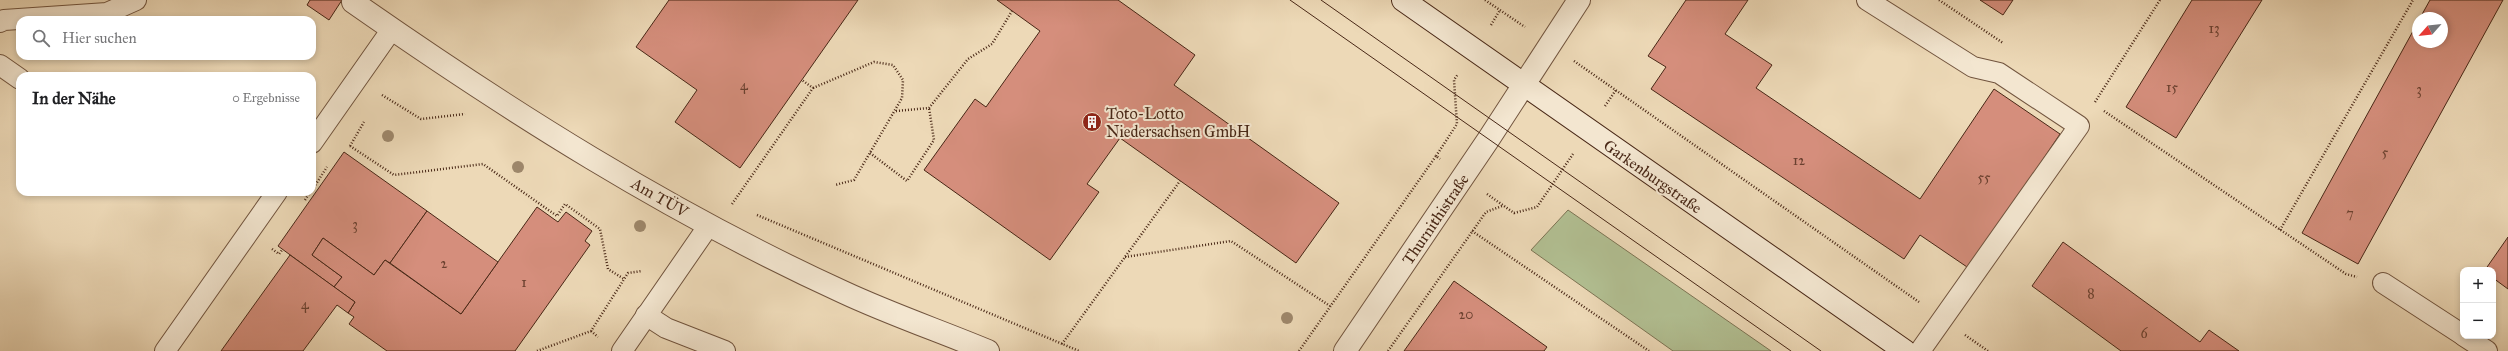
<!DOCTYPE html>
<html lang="de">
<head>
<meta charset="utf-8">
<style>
	:root { --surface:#fff; --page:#f6f6f6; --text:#202124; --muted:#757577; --line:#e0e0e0 }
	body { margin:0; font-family:"IM FELL Great Primer",serif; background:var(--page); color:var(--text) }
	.controls { position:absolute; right:12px; bottom:12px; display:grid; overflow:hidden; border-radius:8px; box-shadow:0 2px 6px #0003 }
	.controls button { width:36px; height:36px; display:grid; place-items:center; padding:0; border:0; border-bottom:1px solid var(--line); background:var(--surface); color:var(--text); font:20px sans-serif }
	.compass { position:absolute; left:2412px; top:12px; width:36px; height:36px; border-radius:50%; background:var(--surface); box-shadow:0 2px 6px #0003; rotate:243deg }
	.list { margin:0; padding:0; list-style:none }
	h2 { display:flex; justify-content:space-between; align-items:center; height:52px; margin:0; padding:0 16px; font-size:17px }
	h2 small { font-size:13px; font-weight:400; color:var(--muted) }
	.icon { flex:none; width:22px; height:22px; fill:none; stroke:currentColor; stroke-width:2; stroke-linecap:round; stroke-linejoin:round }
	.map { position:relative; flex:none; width:2508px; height:351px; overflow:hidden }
	.search { position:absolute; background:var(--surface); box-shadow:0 2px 6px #0003; left:16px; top:16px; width:300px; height:44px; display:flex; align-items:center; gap:10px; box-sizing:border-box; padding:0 14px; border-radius:12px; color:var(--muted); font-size:15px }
	.panel { position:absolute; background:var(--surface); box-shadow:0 2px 6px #0003; left:16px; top:72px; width:300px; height:124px; border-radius:12px }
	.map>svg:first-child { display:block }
	.green { fill:#b2c093; stroke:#7d7454 }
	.building { fill:#d58e7c; stroke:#482716 }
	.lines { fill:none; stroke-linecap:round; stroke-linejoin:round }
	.service-casing { stroke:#71543e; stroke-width:22 }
	.minor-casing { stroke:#71543e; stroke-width:24 }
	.secondary-casing { stroke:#482716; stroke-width:24 }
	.path { stroke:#482716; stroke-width:2.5; stroke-dasharray:1 2; stroke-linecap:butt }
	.service { stroke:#f3e6d0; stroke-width:20 }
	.minor { stroke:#f3e6d0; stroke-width:22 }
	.secondary { stroke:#f3e6d0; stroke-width:22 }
	.tram { stroke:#482716; stroke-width:1 }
	.tree { fill:#9e886c }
	.labels { text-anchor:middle; stroke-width:4; stroke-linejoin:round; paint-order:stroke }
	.number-label { font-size:14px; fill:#6b4130 }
	.poi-label { font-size:16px; fill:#482716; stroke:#f3e6d0; text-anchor:start }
	.street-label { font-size:16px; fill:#482716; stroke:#f3e6d0 }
</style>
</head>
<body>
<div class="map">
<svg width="2508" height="351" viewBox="0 0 2508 351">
	<rect width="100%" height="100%" fill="#edd9b7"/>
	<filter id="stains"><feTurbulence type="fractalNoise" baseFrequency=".005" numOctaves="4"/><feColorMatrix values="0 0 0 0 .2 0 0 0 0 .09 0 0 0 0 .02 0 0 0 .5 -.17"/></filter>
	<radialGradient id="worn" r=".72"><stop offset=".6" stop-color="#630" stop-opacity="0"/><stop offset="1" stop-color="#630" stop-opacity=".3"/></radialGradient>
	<polygon class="green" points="1568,210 1771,351 1673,351 1531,250"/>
	<g class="building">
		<polygon points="310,0 342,0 329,20 307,5"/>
		<polygon points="669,0 858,0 740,168 675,122 697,90 636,47"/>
		<polygon points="997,0 1118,0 1195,55 1174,85 1339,203 1296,263 1120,138 1087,184 1099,192 1050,260 924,170 975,99 986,107 1040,31"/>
		<polygon points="1686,0 1748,0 1725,34 1772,65 1756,88 1920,199 1994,89 2060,134 1970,269 1920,235 1904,259 1651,89 1666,67 1648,56"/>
		<polygon points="1980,0 2013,0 2003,15"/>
		<polygon points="2192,0 2262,0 2176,138 2126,107"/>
		<polygon points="2430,0 2503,0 2358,264 2302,233 2418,22 2418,42 2442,42 2442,18 2420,18"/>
		<polygon points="344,152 427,211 390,263 385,260 374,275 323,238 312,255 342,277 334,287 278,246"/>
		<polygon points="537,207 558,222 566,212 592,231 585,241 590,245 515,351 387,351 349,324 354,317 348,313 355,302 334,287 342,277 312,255 323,238 374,275 385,260 461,314"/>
		<polygon points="427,211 498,262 461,314 390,263"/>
		<polygon points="2508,237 2508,289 2493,278 2493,270 2485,270"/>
		<polygon points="2063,242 2200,342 2209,330 2239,351 2121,351 2032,286"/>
		<polygon points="290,255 355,302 348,313 337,305 303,351 221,351"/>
		<polygon points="1454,281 1547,347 1544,351 1404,351"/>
	</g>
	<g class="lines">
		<g class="service-casing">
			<g id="service">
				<polyline points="1867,0 1973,67 1999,73 2079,126 1920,351"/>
				<polyline points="0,22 4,20 107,13 136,0"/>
				<polyline points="0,65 20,79"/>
				<polyline points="312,143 392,29"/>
				<polyline points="2383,283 2463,335"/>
				<polyline points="646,315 666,328 725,351"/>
				<polyline points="2464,336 2487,351"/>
				<polyline points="165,351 277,192"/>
				<polyline points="622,351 709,225"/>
			</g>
		</g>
		<g class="minor-casing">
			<g id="minor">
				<path d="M353,2C509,111 670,213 843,292C890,314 940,331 988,351"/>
				<polyline points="1345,351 1488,140 1579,0"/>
			</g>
		</g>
		<g class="secondary-casing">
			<polyline id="secondary" points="1403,0 1905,351"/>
		</g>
		<g class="path">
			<polyline points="1485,0 1525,27"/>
			<polyline points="1939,0 2003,43"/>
			<polyline points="1491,25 1500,10"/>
			<polyline points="1574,61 1919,302"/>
			<polyline points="813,88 874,62 893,65 903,80 902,98 854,180 835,185"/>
			<polyline points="382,95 421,119 465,114"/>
			<polyline points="2095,102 2160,0"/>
			<polyline points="1605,106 1616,90"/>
			<polyline points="896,111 929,108 968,59 992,44 1012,11"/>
			<polyline points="2104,111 2346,274 2357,277"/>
			<polyline points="350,146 364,122"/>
			<polyline points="350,146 394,175 483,164 557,216 565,204 600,229 608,269 624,279"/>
			<polyline points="870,153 907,181 934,140 929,108"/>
			<polyline points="1436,156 1457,124 1454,80 1458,74"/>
			<polyline points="312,190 327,167"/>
			<polyline points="1487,194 1514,213 1537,207 1573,154"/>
			<polyline points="305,200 310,192"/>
			<polyline points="732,204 813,88 802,80"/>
			<polyline points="757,215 1079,351"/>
			<polyline points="2280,230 2413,0"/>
			<polyline points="1472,231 1649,351"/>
			<polyline points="272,249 279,254 282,250"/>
			<polyline points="1125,257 1231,241 1330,306"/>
			<polyline points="591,331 598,337"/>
			<polyline points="1965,335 1988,351"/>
			<polyline points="1062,344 1180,181"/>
			<polyline points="537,351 591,331 628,273 642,271"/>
			<polyline points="1299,351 1436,156 1440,159"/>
			<polyline points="1388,351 1486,212 1502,206"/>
		</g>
		<use href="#service" class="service"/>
		<use href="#minor" class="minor"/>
		<use href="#secondary" class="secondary"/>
		<g class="tram">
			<polyline points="1290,0 1791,351"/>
			<polyline points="1321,0 1821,351"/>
		</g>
	</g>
	<g class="tree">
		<circle cx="388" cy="136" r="6"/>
		<circle cx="518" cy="167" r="6"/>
		<circle cx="640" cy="226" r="6"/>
		<circle cx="1287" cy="318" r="6"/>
	</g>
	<defs>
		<g id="building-disc" transform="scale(1)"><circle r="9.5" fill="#8f2418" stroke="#f3e6d0"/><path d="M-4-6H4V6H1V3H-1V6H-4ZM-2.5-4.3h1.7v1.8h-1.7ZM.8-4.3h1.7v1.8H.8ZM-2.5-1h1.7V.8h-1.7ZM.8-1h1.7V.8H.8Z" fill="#fff"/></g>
	</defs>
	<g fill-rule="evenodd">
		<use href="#building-disc" x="1092" y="122"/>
	</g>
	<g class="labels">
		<g class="number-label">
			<text x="2214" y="33">13</text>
			<text x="744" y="90">4</text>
			<text x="2172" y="92">15</text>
			<text x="2419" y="94">3</text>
			<text x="2385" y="157">5</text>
			<text x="1799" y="165">12</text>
			<text x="1984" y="182">55</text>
			<text x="2350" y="218">7</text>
			<text x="355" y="229">3</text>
			<text x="444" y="268">2</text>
			<text x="524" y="287">1</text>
			<text x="2091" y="298">8</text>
			<text x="305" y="309">4</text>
			<text x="1466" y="319">20</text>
			<text x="2144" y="338">6</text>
		</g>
		<g class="poi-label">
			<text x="1106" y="119">Toto-Lotto<tspan x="1106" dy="18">Niedersachsen GmbH</tspan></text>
		</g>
		<g class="street-label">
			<text transform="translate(1653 176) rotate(35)" y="6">Garkenburgstraße</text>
			<text transform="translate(660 197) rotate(30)" y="6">Am TÜV</text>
			<text transform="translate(1435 219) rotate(-56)" y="6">Thurnithistraße</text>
		</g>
	</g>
	<rect width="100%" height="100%" filter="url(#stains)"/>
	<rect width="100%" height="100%" fill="url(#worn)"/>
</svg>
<div class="controls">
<button>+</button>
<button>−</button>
</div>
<svg class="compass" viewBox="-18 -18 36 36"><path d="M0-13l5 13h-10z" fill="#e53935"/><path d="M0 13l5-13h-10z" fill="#757577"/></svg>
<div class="search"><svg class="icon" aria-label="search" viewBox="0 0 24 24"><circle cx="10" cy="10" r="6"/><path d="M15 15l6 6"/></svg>Hier suchen</div>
<section class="panel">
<h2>In der Nähe<small>0 Ergebnisse</small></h2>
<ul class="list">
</ul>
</section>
</div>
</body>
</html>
